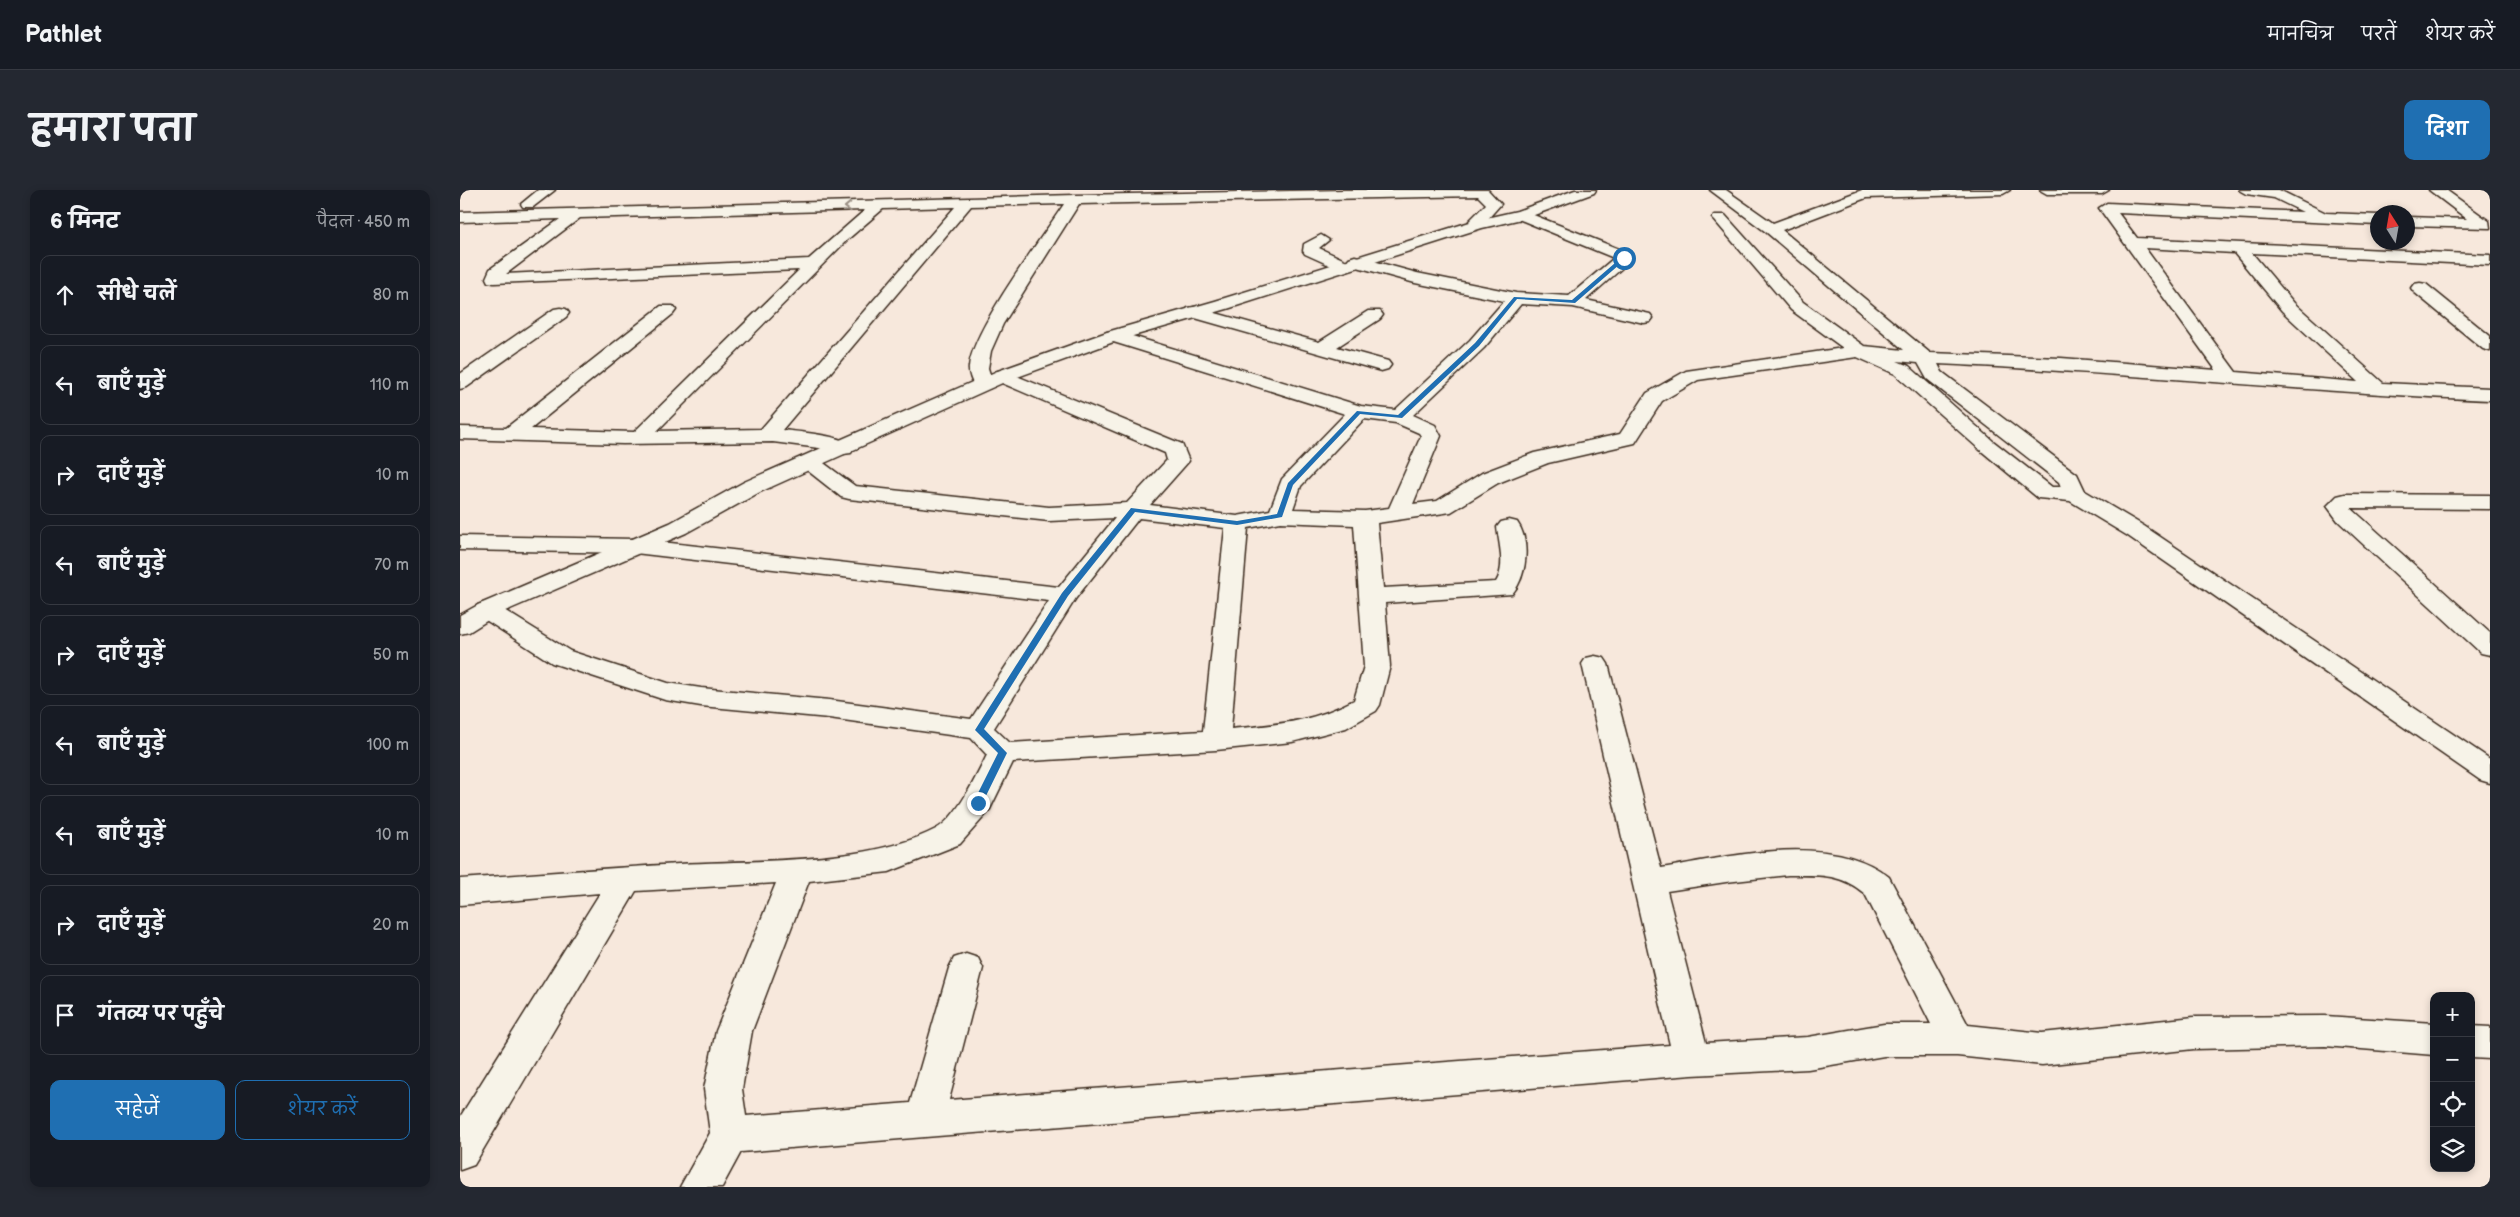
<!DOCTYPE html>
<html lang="hi">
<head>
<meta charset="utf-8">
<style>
	:root { --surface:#171b24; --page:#242831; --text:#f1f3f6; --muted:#9ea1a6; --line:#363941; --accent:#1f6fb2 }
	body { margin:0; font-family:"Balsamiq Sans","Playpen Sans Deva",sans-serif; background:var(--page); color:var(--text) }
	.controls { position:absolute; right:15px; bottom:15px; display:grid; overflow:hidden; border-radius:10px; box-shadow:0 2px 8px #0003 }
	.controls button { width:45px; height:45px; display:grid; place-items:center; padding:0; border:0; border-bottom:1px solid var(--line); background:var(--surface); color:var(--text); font:25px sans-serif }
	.compass { position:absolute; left:1910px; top:15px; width:45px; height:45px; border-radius:50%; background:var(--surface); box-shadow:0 2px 8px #0003; rotate:349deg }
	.stop { position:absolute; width:15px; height:15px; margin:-11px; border:4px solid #1f6fb2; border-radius:50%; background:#fff }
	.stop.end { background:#1f6fb2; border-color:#fff; box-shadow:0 1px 5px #0008 }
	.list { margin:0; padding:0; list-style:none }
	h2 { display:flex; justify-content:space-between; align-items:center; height:65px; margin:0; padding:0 20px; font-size:21px }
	h2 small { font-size:16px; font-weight:400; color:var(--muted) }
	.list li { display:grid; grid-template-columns:32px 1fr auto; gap:15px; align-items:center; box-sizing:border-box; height:80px; margin:0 10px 10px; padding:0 10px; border:1px solid var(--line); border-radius:10px }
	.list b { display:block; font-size:19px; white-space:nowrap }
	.list em { font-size:16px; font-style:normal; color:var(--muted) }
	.actions { display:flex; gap:10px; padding:15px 20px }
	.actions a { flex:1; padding:11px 0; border:1px solid var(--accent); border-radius:10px; text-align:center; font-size:18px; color:var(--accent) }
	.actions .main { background:var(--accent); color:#fff }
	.icon { flex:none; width:28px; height:28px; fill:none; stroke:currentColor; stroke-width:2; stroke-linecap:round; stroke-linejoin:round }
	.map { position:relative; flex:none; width:2030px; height:997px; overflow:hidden; border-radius:10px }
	header { display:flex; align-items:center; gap:30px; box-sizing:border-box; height:70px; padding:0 25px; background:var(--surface); border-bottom:1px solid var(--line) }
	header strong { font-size:24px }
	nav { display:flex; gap:28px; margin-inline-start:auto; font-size:18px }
	.intro { display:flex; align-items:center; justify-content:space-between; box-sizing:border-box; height:120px; padding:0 30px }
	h1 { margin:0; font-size:35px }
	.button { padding:12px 22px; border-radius:10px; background:var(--accent); color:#fff; font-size:18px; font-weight:700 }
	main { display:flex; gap:30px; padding:0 30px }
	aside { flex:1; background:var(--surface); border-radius:10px; box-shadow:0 2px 8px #0003 }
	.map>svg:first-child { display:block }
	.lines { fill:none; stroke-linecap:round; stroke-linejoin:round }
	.street-casing { stroke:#3b2a1e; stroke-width:3 }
	.secondary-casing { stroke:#3b2a1e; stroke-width:3 }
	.street { fill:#f7f3e8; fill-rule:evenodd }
	.secondary { fill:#f7f3e8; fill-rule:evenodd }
	.oneway { stroke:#998e83 }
	.route { fill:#1f6fb2 }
</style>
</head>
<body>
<header>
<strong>Pathlet</strong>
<nav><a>मानचित्र</a><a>परतें</a><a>शेयर करें</a></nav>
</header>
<div class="intro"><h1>हमारा पता</h1><a class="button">दिशा</a></div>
<main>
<aside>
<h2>6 मिनट<small>पैदल · 450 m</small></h2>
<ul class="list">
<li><svg class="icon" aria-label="ahead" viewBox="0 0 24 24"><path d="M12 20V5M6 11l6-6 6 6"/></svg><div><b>सीधे चलें</b></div><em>80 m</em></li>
<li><svg class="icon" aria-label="left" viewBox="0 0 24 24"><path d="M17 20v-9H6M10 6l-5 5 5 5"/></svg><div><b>बाएँ मुड़ें</b></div><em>110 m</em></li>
<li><svg class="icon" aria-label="right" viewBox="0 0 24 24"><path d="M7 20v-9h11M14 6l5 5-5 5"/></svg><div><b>दाएँ मुड़ें</b></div><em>10 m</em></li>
<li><svg class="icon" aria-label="left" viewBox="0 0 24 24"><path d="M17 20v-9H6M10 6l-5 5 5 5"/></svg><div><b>बाएँ मुड़ें</b></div><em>70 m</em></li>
<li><svg class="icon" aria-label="right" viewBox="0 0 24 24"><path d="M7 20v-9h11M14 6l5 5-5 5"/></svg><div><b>दाएँ मुड़ें</b></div><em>50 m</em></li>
<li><svg class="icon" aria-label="left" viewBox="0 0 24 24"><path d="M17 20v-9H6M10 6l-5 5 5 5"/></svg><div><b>बाएँ मुड़ें</b></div><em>100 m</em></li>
<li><svg class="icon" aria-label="left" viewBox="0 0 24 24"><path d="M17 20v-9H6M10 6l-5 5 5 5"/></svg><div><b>बाएँ मुड़ें</b></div><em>10 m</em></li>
<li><svg class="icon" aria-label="right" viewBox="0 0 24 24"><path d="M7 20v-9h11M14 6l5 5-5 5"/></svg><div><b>दाएँ मुड़ें</b></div><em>20 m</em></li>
<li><svg class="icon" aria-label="arrive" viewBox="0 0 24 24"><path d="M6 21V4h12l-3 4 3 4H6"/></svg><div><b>गंतव्य पर पहुँचे</b></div></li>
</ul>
<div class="actions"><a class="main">सहेजें</a><a>शेयर करें</a></div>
</aside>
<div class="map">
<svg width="2030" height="997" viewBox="0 0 2030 997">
	<rect width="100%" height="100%" fill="#f7e8dc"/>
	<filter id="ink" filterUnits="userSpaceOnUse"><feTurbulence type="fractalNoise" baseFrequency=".02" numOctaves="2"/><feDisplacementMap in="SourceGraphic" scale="10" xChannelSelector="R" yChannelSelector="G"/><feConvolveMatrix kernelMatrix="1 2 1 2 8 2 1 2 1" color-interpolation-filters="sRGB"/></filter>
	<g filter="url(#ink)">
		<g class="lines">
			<g class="street-casing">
				<g id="street">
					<polygon points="78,0 95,0 73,17 63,17 61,14"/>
					<path d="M885,0H1028L1041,14L1025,32L1023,37H1013L1009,31L1026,14L1018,6L619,14L543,134L531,161L528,178L533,194L530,198H516C512,193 508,183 509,177C512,140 581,49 604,14L511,16L322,240C338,242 385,245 394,258L391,263L383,264L359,258L313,252L163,254L0,249V237L46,238L201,116H213L216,120L213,124L71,239L174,242L339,80L34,93L28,92L26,88L30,79L100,29L0,32V22L615,5ZM495,17L301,239L197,241L387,50L423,19ZM405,20L349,69L46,84L120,28Z"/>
					<path d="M1250,0H1266L1313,33L1402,0H1550L1543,4L1406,8L1322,40L1470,163L1601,168L1756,180L1639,18L1647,13L1843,22L1814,8L1786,4L1779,0H1819L1866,23L1918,25V35L1658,23L1677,48L2030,65V75L1792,63L1834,113L1923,193L2030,198V210C1846,202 1662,182 1478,174L1482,182L1617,284L1625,301L1684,336L2030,569V593L2020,590L1668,346L1610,311L1578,308L1519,259L1435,184L1397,167L1238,190L1202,211L1175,253L1088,273L1038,293L991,322L917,333L923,398L1036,392C1046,376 1039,354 1037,337L1041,332L1049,330L1057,332C1071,351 1067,387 1052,404L925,413L930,476L920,515L916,521L886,538L832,552L756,560L553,572L529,621L500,654L429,682L349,691L292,841L282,899L286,926L450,913L489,778L494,768L506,764L518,768L523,778L489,910L1210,855L1122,474L1126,468L1135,466L1144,468L1148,474L1201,678C1269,667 1371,640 1429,687L1508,835L1582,843L1734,827L1865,826L1974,833V865L1865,856L1734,859L1582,875L1497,866H1424L1348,879L1232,885L281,962L262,997H220L250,943L244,899L256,841L316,693L176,701L14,975L0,980V927L140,703L0,715V689C73,684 146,678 219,674C295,670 410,674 476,639C497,628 517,585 527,565L511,548L369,528L241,516L205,510L92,473L18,425L14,420L18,415L27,412L36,415L110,461L208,493L241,498L369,510L511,529L589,411L175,363L0,360V346L175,349L599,397L655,328L589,331L389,309L381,307L338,273L341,268L349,267L357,268L395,296L589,317L667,313L707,270L705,263L535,190L532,186L535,182L542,180L722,254L729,271L690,315L777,326L810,320L822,289L885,224L647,150L644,146L647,142H659L901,216L935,220L1010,150L1044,111L955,93L890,75L888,78H876L845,64L843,61L844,54L861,45L869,50L859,58L887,71L889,68L895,66L957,83L1056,103L1109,106L1154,68L1056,28L1053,25L1056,22H1066L1169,63L1172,68L1170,71L1126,110L1190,124L1193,128L1190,132L1184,133L1113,117L1061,114L1024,158L953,225L975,235L981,246L953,314L977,311L1022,283L1074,263L1160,244L1187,203L1226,181L1383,158L1331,120L1255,31L1252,28L1255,25H1265L1343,112L1404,156L1444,160L1306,42ZM1685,58L1774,63L1822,121L1898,192L1776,182ZM1437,171L1458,173L1467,189L1599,292L1601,297H1592L1533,251L1449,176ZM904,229L936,233L959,243L961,246L929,318L905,321L833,319L841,296ZM679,328L765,338L743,541L550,553L534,538L616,408ZM820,332L894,335L904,476L894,510C850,533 819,534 771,539L788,338ZM1328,685C1359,685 1381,683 1405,704L1471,834H1424L1348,847L1246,853L1207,701L1266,692Z"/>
					<polygon points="1580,0 1649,0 1642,4 1587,4"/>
					<polygon points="1969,0 1986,0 2029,31 2030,38 1948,36 1948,27 2007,29"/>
					<polygon points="1960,93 1966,94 2030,146 2030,161 2023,159 1954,102 1951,98 1954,94"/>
					<polygon points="734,117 859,152 908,121 920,121 923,125 920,129 877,157 928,171 931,175 928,179 921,181 728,126 725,122 728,118"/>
					<polygon points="100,118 106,119 109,123 106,127 7,197 0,199 0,184 94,119"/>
					<polygon points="1885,304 2030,305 2030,319 1891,318 2030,443 2030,465 2021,463 1878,331 1867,316 1877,306"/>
					<polygon points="2011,836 2030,837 2030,869 2011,868"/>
				</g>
			</g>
			<g class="secondary-casing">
				<polygon id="secondary" points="1115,0 1136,0 1134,3 1066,28 1022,38 767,119 659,150 549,190 300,302 226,343 36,425 9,442 0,444 0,425 18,415 210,333 284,292 535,182 647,142 755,111 1013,31 1057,21"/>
			</g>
			<use href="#street" class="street"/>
			<use href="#secondary" class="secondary"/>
		</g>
		<defs><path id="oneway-chevron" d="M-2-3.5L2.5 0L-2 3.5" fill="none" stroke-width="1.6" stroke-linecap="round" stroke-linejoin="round" transform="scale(1.25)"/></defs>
		<use class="oneway" href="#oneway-chevron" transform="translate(388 17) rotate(178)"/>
	</g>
	<polygon class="route" points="1162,67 1167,68 1115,113 1057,109 1019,156 942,228 900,224 833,295 822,327 777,335 675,322 608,406 524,539 547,563 521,616 515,616 513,613 538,563 515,540 602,403 671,318 777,331 817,324 828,293 897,221 938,225 1015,153 1054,107 1112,110"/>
</svg>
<div class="controls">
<button>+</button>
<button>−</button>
<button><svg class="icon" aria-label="locate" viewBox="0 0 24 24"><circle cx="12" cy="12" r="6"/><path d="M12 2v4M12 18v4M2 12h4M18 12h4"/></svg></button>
<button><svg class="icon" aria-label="layers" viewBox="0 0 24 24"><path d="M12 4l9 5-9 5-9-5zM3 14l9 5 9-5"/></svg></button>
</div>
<svg class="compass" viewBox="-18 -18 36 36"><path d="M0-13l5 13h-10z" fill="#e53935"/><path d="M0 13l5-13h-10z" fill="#9ea1a6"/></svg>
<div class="stop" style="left:1164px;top:68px"></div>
<div class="stop end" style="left:518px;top:613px"></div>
</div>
</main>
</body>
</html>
